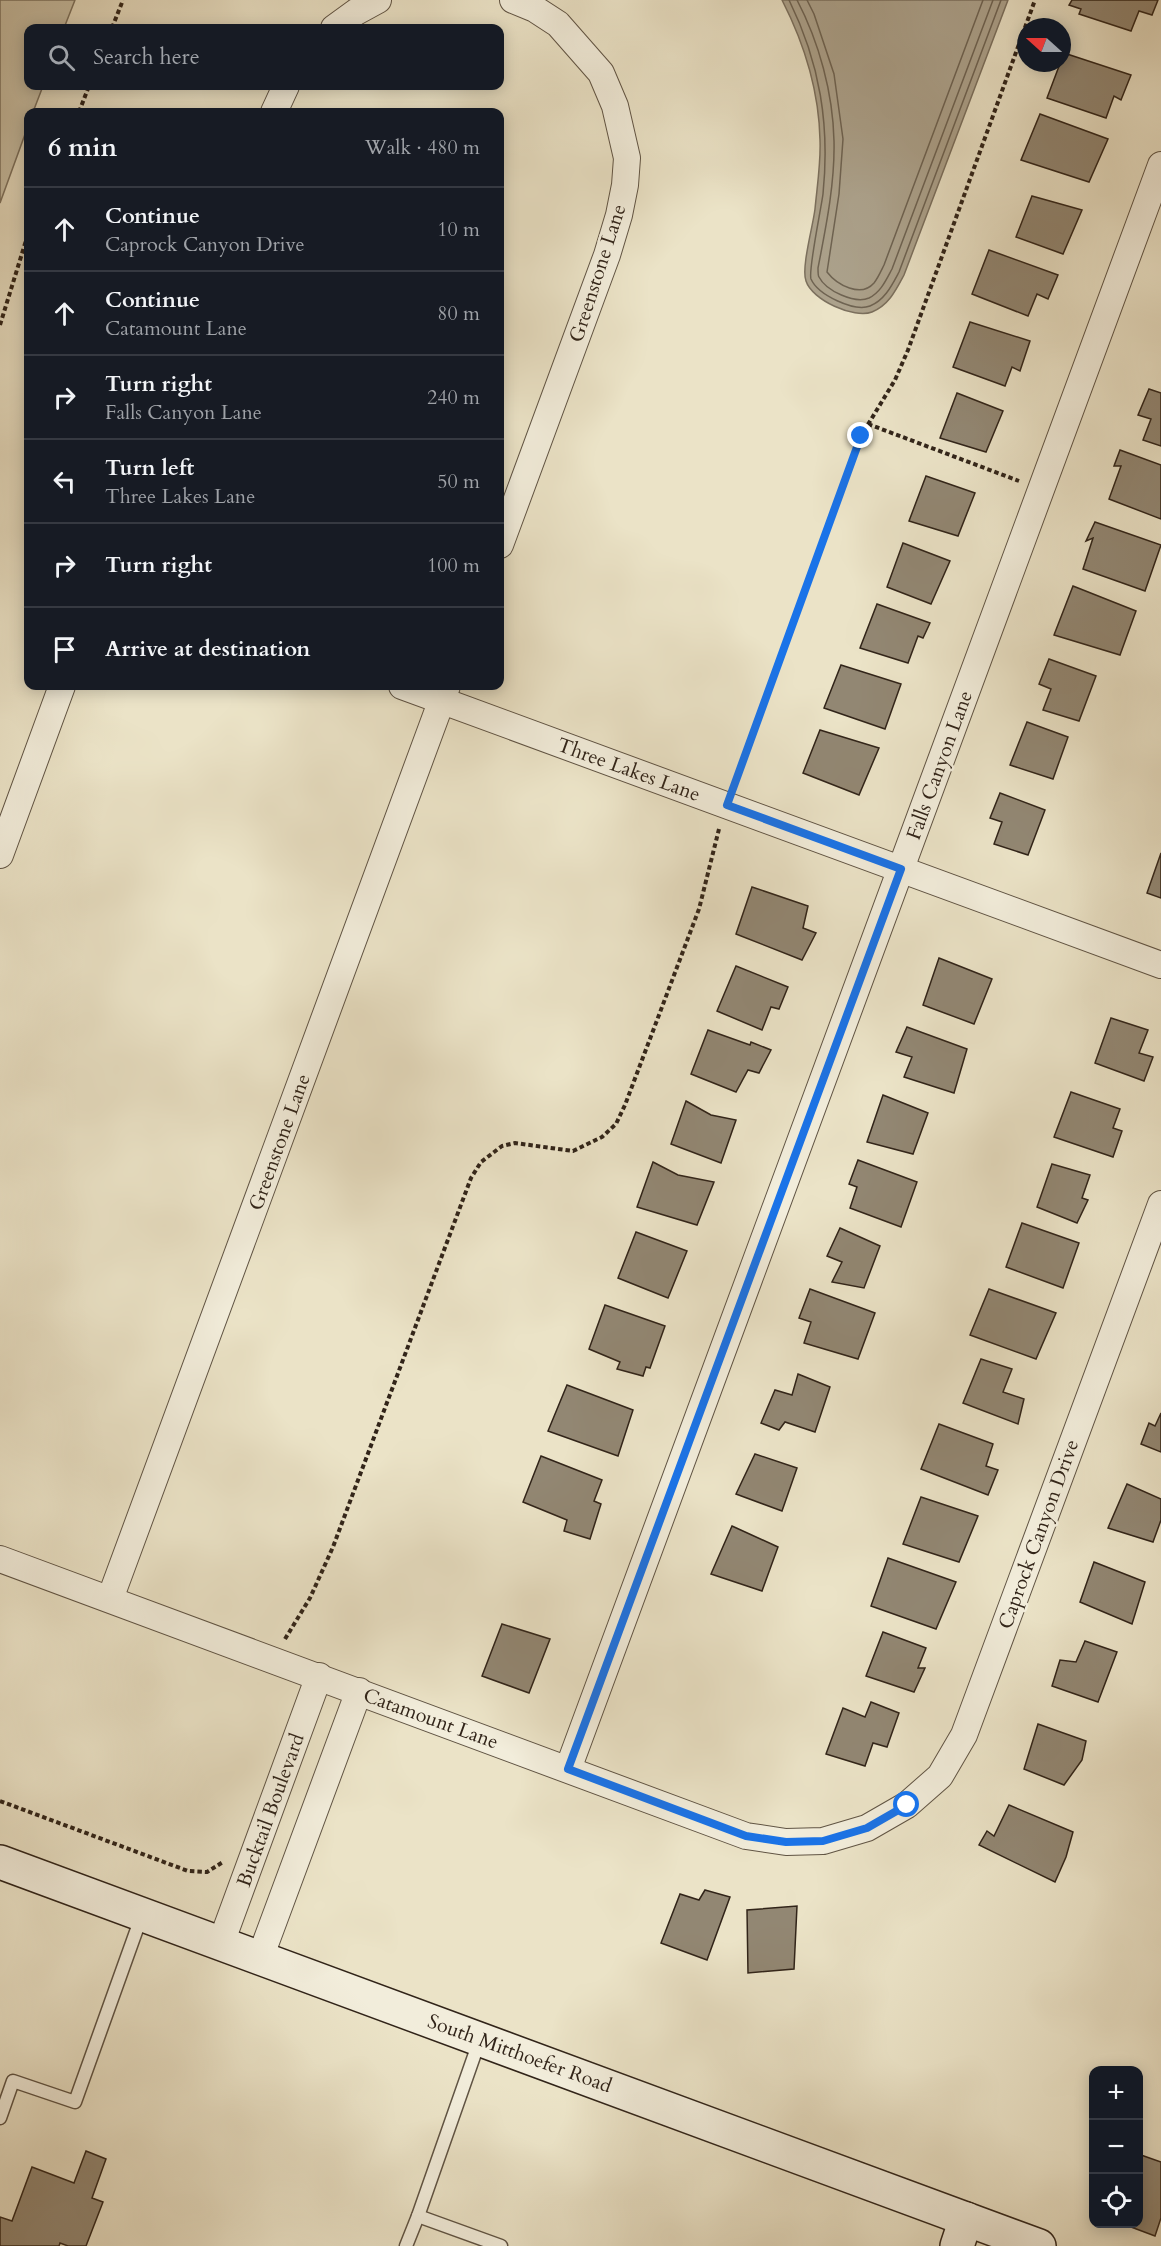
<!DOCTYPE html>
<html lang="en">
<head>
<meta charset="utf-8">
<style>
	:root { --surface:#171b24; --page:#20242c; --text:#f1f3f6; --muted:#9ea1a6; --line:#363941 }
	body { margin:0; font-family:Cardo,serif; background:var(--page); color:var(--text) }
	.controls { position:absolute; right:18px; bottom:18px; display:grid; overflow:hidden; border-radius:12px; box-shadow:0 3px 15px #0003 }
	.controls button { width:54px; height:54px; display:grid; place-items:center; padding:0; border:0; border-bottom:2px solid var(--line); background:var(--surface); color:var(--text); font:30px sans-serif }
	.compass { position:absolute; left:1017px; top:18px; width:54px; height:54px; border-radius:50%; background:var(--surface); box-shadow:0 3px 15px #0003; rotate:291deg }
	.stop { position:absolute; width:18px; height:18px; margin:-14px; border:4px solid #1a73e8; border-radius:50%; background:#fff }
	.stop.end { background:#1a73e8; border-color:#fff; box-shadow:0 2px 6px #0008 }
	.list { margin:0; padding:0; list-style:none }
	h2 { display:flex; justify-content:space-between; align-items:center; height:78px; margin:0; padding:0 24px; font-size:26px }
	h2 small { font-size:20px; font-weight:400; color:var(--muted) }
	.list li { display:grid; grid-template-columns:39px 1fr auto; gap:18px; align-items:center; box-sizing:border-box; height:84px; padding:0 24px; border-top:2px solid var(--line) }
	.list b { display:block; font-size:22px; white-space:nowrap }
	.list p { margin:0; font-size:20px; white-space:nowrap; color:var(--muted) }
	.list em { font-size:20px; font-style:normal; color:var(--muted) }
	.icon { flex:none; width:33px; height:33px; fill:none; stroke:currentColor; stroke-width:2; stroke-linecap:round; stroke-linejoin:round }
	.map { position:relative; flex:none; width:1161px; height:2246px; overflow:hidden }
	.search { position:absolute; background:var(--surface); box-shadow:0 3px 15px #0003; left:24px; top:24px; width:480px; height:66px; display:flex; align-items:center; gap:15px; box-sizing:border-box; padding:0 21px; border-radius:12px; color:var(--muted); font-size:22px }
	.panel { position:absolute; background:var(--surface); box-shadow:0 3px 15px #0003; left:24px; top:108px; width:480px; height:582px; border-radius:12px }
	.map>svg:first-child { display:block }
	.green { fill:#cbc3a9; stroke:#7e7461; stroke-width:1.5 }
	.water { fill:#aca28c; stroke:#7b705e; stroke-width:1.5 }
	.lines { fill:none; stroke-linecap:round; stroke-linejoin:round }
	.shore { stroke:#6e6352; stroke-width:1.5 }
	.building { fill:#928773; stroke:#312419; stroke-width:1.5 }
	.lane-casing { stroke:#605444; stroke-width:15 }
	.street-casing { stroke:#605444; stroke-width:28 }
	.secondary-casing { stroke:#312419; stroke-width:36 }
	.path { stroke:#312419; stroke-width:4; stroke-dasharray:4.5 3; stroke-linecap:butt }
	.lane { stroke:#f2eddb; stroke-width:12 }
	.street { stroke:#f2eddb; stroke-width:26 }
	.secondary { stroke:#f2eddb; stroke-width:33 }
	.route { stroke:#1a73e8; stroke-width:8 }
	.labels { text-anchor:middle; stroke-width:5; stroke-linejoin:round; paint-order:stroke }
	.street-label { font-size:20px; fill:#312419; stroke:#f2eddb }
</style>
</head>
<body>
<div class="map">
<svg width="1161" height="2246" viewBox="0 0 1161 2246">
	<rect width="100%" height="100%" fill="#ebe3c7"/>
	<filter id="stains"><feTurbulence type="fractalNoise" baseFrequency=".00333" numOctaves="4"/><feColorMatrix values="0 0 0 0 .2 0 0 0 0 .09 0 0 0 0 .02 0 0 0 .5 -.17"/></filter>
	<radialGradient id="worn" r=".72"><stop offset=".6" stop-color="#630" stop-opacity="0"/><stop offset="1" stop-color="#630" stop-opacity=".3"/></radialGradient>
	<polygon class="green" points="0,0 75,0 64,28 28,28 28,86 43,86 33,112 28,112 28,126 0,203"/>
	<path class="water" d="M782,0H1008L904,275C896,290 889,305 872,312C854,319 812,300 806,281C801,268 813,226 815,209C817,187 821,163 820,140C819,92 804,43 782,0Z"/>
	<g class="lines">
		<g class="shore">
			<path d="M789,0C820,63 830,125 823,194C821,209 808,271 811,279C818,295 854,312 870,306C885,300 892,285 899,272L1001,0"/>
			<path d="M797,0C819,42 833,93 834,141C835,183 826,227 818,268C818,270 818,276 819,277C826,291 855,304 869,298C881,292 886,280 892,269L993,0"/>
			<path d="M807,0L814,14L834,74L843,139L839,194L827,272C837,285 861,298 874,283C878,278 881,271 884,265L983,0"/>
		</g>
	</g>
	<g class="building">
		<polygon points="1072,0 1158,0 1152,15 1139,11 1131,31 1079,14 1081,9 1069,5"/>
		<polygon points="1064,53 1131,75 1121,100 1114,96 1106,118 1047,98"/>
		<polygon points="1040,114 1108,139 1089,182 1021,160"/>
		<polygon points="1032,196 1082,210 1063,254 1016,237"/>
		<polygon points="989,250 1058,275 1048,299 1037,294 1028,316 972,294"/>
		<polygon points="970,322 1030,341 1020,371 1012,367 1005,386 953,367"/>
		<polygon points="1149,389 1161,393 1161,446 1143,440 1151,419 1138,415"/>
		<polygon points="957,393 1003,411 986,452 940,438"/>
		<polygon points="1120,450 1161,465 1161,519 1109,499 1121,466 1114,466"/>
		<polygon points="926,476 975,493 958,536 909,521"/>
		<polygon points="1095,522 1161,545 1145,591 1083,569 1093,538 1086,541"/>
		<polygon points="903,543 950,561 931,604 887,587"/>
		<polygon points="1073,586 1136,611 1120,655 1054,635"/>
		<polygon points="877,604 930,623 923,638 918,636 908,663 860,648"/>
		<polygon points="1049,659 1096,676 1079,721 1043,710 1051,689 1039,684"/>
		<polygon points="841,665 901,684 885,729 824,708"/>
		<polygon points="1027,722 1068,737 1053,779 1010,765"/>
		<polygon points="820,730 879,748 859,795 803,773"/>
		<polygon points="1000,793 1045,810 1028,855 994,844 1002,822 990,818"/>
		<polygon points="1161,853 1161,898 1147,893"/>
		<polygon points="752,887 808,906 803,928 816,933 802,960 736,934"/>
		<polygon points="939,958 992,979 974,1024 923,1005"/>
		<polygon points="736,966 788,987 779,1009 771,1007 762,1030 717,1011"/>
		<polygon points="1111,1018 1148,1030 1139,1053 1153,1057 1144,1081 1095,1063"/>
		<polygon points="907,1027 967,1049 954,1093 904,1077 912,1057 896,1052"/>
		<polygon points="708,1030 750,1045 751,1042 771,1050 759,1073 748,1070 736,1092 691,1074"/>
		<polygon points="1071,1092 1120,1109 1113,1128 1122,1131 1113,1157 1054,1137"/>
		<polygon points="883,1095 928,1113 913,1154 867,1142"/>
		<polygon points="686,1101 711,1115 736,1120 721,1163 671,1144"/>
		<polygon points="858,1160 917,1182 901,1227 850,1208 857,1187 849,1184"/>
		<polygon points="653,1162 678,1175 714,1182 697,1225 637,1207"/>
		<polygon points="1052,1164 1090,1175 1082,1198 1088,1200 1077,1223 1037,1207"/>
		<polygon points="1022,1223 1079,1243 1063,1288 1006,1267"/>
		<polygon points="840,1228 880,1246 864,1288 832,1282 842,1262 827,1256"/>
		<polygon points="636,1232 687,1251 668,1298 618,1278"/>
		<polygon points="810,1289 875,1313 858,1359 804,1343 811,1322 799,1318"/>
		<polygon points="989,1289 1056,1313 1036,1359 970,1335"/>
		<polygon points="605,1305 665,1326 650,1368 646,1367 643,1376 617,1369 620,1362 589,1349"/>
		<polygon points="981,1359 1012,1369 1003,1392 1024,1399 1018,1424 963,1403"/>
		<polygon points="798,1374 830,1387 815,1432 785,1422 779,1430 761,1423 775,1390 792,1395"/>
		<polygon points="567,1385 633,1410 618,1456 548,1431"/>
		<polygon points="1161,1413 1161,1452 1141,1444 1149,1423 1155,1426"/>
		<polygon points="939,1424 993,1444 986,1466 998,1470 988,1495 921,1469"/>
		<polygon points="755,1454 797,1468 782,1511 736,1494"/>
		<polygon points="541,1456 602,1480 594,1501 601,1504 590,1539 564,1531 567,1520 523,1502"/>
		<polygon points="1127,1484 1161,1499 1161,1520 1153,1542 1108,1528"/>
		<polygon points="921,1497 978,1516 959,1562 903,1544"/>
		<polygon points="732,1526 778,1547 762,1591 711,1574"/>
		<polygon points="888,1558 956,1582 936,1629 871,1606"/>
		<polygon points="1094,1562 1145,1582 1132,1624 1080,1602"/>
		<polygon points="502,1624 550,1639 529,1693 482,1676"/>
		<polygon points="883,1632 926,1648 918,1668 925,1668 914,1692 866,1676"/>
		<polygon points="1085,1641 1117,1652 1098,1702 1052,1686 1060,1660 1076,1662"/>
		<polygon points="871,1702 899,1713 887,1747 873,1743 865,1766 826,1754 843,1708 865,1717"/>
		<polygon points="1038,1724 1086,1741 1082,1760 1064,1785 1024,1769"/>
		<polygon points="1009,1805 1073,1832 1066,1857 1055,1882 979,1845 987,1831 994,1836"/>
		<polygon points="705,1890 730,1897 707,1960 661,1943 680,1894 699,1900"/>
		<polygon points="797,1906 794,1969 748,1973 747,1910"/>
		<polygon points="86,2151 106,2159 92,2198 103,2202 86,2246 68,2246 60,2243 59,2246 0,2246 0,2217 12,2221 32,2167 74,2183"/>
		<polygon points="1141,2155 1161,2162 1161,2218 1155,2236 1123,2224 1138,2224 1138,2161"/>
	</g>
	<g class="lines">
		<g class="lane-casing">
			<g id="lane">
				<polyline points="0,2118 13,2081 75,2102 142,1915"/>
				<polyline points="418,2216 479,2042"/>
				<polyline points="406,2246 418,2216 501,2246"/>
			</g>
		</g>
		<g class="street-casing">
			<g id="street">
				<polyline points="334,28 356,12 378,0"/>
				<polyline points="274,112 286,86"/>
				<polyline points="500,545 607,255 619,215 625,185 627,158 615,106 601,73 558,24 535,9 513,0"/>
				<polyline points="402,686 1161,965"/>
				<polyline points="0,855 62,686"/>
				<polyline points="0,1559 746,1836 786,1842 823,1841 867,1828 907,1805 940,1776 964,1735 1161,1204"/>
				<polyline points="110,1599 447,686"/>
				<polyline points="568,1769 1161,165"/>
				<polyline points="221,1943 319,1676"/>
				<polyline points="260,1958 359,1691"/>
			</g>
		</g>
		<g class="secondary-casing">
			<g id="secondary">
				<polyline points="0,1862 1039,2246"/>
				<polyline points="957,2246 966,2219"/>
			</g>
		</g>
		<g class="path">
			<polyline points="112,28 123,0"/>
			<polyline points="79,112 89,86"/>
			<polyline points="0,325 28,234"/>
			<polyline points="868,424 1019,481"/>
			<polyline points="735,783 861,436 895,380 908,350 1035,0"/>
			<polyline points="285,1639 310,1598 333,1547 471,1178 481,1162 502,1146 515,1143 573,1151 602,1137 616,1124 625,1105 699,909 719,829"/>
			<polyline points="0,1801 188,1871 207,1872 223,1862"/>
		</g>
		<use href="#lane" class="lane"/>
		<use href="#street" class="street"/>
		<use href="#secondary" class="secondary"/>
	</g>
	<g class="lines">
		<polyline class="route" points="861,436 727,805 901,869 568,1769 746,1836 786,1842 823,1841 867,1828 907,1805"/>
	</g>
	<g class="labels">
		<g class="street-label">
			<text transform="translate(597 273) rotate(-72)" y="7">Greenstone Lane</text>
			<text transform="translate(939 765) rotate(-70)" y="7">Falls Canyon Lane</text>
			<text transform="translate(629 769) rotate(20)" y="7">Three Lakes Lane</text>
			<text transform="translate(279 1142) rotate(-70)" y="7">Greenstone Lane</text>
			<text transform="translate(1038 1534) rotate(-70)" y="7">Caprock Canyon Drive</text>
			<text transform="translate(431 1718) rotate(20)" y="7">Catamount Lane</text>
			<text transform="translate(270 1810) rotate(-70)" y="7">Bucktail Boulevard</text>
			<text transform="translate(520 2053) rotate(20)" y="7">South Mitthoefer Road</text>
		</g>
	</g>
	<rect width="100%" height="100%" filter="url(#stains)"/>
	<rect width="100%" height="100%" fill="url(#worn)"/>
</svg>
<div class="controls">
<button>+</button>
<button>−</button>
<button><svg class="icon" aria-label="locate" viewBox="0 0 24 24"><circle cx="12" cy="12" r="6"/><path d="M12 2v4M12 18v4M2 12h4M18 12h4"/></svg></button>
</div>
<svg class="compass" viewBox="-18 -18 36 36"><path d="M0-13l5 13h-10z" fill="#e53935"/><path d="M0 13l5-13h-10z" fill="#9ea1a6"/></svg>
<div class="stop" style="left:907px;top:1805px"></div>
<div class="stop end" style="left:861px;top:436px"></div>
<div class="search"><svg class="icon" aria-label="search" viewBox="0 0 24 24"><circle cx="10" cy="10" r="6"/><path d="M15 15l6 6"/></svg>Search here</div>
<section class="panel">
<h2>6 min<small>Walk · 480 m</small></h2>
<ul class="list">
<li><svg class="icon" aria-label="ahead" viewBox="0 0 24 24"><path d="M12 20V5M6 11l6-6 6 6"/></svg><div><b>Continue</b><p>Caprock Canyon Drive</p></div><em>10 m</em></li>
<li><svg class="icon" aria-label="ahead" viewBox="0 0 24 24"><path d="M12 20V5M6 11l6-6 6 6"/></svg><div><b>Continue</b><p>Catamount Lane</p></div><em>80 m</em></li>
<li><svg class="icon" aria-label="right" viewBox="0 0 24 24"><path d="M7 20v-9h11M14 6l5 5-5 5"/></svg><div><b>Turn right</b><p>Falls Canyon Lane</p></div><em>240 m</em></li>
<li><svg class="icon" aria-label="left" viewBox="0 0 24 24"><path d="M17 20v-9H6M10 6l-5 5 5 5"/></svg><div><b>Turn left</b><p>Three Lakes Lane</p></div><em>50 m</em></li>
<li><svg class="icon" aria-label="right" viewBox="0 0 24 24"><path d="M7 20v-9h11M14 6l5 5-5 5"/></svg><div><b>Turn right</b></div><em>100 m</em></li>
<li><svg class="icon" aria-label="arrive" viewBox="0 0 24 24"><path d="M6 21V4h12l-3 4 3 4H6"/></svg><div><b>Arrive at destination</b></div></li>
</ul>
</section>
</div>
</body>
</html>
